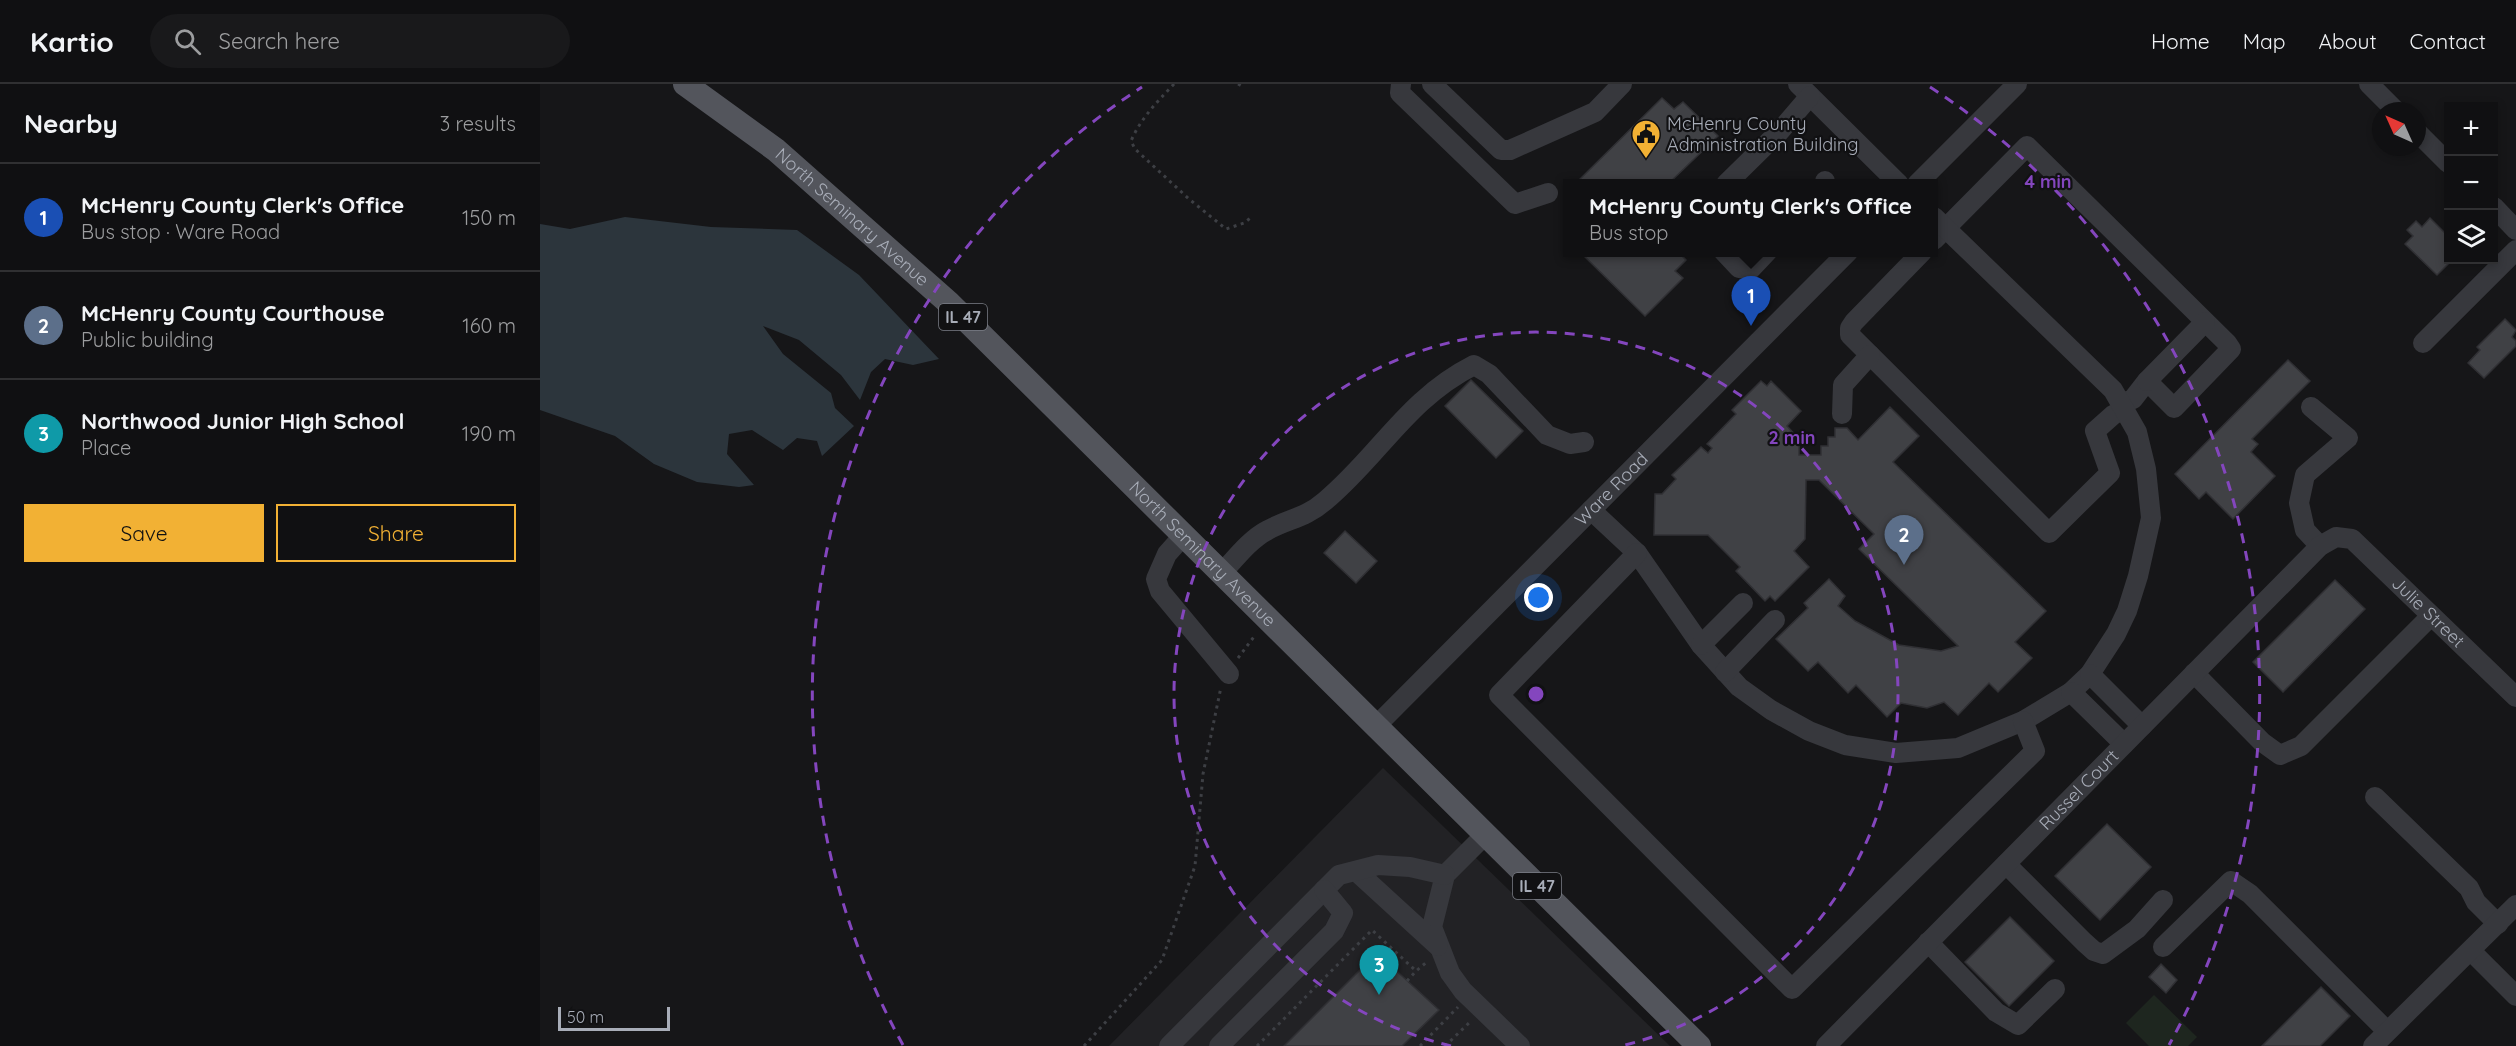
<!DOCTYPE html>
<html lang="en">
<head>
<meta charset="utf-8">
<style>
	:root { --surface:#101012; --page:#19191b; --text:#f1f3f6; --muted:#9c9d9f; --line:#303032; --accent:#f2b134 }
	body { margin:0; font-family:Quicksand,sans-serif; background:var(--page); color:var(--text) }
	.controls { position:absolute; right:18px; top:18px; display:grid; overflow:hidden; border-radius:0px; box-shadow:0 3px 9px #0003 }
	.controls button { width:54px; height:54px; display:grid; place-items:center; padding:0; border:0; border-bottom:2px solid var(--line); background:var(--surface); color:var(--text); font:30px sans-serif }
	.compass { position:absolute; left:1832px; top:18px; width:54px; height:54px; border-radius:50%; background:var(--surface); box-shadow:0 3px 9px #0003; rotate:315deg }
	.scale { position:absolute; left:18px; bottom:15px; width:112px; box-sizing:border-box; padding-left:6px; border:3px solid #a8adb8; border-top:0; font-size:16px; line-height:21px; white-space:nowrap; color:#a8adb8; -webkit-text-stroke:4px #111113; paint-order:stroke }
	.you { position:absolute; left:999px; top:514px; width:21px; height:21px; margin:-15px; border:4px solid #fff; border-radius:50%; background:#1a73e8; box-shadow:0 0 0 9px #1a73e833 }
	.badge { display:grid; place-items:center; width:39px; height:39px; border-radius:50%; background:var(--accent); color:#fff; font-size:20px; font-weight:700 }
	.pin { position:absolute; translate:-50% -50px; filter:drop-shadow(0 2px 3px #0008) }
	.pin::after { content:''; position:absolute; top:32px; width:21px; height:18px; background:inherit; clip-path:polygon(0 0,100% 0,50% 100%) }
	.popup { position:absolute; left:1023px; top:95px; width:375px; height:78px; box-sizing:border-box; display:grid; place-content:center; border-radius:0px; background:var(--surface); filter:drop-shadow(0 2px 4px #0005); font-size:20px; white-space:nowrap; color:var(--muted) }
	.popup b { font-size:22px; color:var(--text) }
	.popup::after { content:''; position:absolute; left:50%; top:100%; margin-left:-12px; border:12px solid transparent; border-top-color:var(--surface) }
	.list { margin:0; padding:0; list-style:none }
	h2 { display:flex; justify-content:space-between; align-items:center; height:78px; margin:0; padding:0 24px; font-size:26px }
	h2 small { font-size:20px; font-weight:400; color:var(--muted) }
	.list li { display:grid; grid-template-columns:39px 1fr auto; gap:18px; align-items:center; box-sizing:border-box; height:108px; padding:0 24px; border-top:2px solid var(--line) }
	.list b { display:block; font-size:22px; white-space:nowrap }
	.list p { margin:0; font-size:20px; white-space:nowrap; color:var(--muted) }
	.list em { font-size:20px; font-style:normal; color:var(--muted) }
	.actions { display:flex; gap:12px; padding:18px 24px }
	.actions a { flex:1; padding:14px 0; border:2px solid var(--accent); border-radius:0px; text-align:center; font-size:21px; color:var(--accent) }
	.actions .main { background:var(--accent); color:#111 }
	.icon { flex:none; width:33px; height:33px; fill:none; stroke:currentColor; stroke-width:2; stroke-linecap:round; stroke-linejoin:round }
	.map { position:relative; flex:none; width:1976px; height:962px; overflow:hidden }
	header { display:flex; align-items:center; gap:36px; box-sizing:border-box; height:84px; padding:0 30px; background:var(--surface); border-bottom:2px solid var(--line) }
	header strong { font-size:28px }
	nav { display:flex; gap:33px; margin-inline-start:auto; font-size:21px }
	.search { width:420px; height:54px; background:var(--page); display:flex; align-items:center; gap:15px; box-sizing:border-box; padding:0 21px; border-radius:33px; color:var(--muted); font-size:22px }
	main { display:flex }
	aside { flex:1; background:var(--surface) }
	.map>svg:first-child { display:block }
	.built { fill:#222225 }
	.green { fill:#1e261f }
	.water { fill:#2c353c }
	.building { fill:#404145; stroke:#303034; stroke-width:1.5 }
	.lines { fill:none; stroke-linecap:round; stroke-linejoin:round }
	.path { stroke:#3d3f44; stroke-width:3; stroke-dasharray:3 4.5; stroke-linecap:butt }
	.minor { stroke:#37383d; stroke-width:20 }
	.major { stroke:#53555c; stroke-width:24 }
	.ring { fill:none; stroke:#8446be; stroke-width:3; stroke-dasharray:10 8 }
	.labels { text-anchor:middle; stroke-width:4.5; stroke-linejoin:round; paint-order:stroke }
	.shield { fill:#111113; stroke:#7b7e86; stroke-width:1.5 }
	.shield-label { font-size:16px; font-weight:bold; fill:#a8adb8 }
	.poi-label { font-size:18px; fill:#a8adb8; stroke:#111113; text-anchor:start }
	.street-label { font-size:18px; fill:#a8adb8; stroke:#111113 }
	.centre { fill:#8446be; stroke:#111113; stroke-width:3 }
	.ring-label { font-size:18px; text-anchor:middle; font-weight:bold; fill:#8446be; stroke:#111113; stroke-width:4.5; stroke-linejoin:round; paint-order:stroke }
</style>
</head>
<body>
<header>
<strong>Kartio</strong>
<div class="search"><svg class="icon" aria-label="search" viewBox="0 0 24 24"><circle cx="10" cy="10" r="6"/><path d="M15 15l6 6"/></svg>Search here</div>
<nav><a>Home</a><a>Map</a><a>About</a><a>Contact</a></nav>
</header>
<main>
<aside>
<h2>Nearby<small>3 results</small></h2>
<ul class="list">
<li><span class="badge" style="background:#1a4fb4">1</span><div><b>McHenry County Clerk's Office</b><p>Bus stop · Ware Road</p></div><em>150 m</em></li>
<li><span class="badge" style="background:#5c6f8a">2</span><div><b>McHenry County Courthouse</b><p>Public building</p></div><em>160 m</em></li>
<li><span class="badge" style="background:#0f9aa8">3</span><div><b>Northwood Junior High School</b><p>Place</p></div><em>190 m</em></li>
</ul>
<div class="actions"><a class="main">Save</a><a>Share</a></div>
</aside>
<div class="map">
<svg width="1976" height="962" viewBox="0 0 1976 962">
	<rect width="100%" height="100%" fill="#161618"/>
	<polygon class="built" points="843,684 1130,962 569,962"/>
	<polygon class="green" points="1614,911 1657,953 1648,962 1609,962 1586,939"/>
	<polygon class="water" points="85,133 171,143 257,146 319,191 399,275 373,281 345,275 331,288 320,316 301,291 259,256 223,242 243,270 291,309 295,324 314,342 282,372 277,357 257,354 243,366 212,346 189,350 187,370 214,401 199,403 157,398 114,380 75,352 0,326 0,140 30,145"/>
	<g class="building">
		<polygon points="1122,14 1134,25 1143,18 1178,52 1128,100 1035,100"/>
		<polygon points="1890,134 1908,152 1908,176 1912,176 1897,191 1865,160 1873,152 1867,146 1876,137 1882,143"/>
		<polygon points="1040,168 1138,168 1146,176 1135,187 1143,194 1105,232"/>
		<polygon points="1965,235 1976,246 1972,253 1976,257 1976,262 1944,294 1928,279 1940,266 1937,263"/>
		<polygon points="1748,276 1770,297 1712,355 1718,360 1711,368 1735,392 1693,435 1666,408 1659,415 1635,390"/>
		<polygon points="931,296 983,347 956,374 905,322"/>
		<polygon points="1221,297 1227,302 1231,297 1261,327 1247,342 1259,355 1259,371 1281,371 1281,362 1288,362 1288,353 1295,353 1295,344 1307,344 1318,356 1350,323 1379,352 1353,378 1506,527 1475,558 1492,574 1458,608 1449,599 1418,631 1404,618 1387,624 1361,619 1347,633 1316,601 1308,609 1278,578 1268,587 1236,555 1268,524 1264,519 1289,495 1305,512 1298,522 1315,537 1359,561 1401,567 1418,562 1319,465 1334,450 1279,396 1266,396 1265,455 1254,467 1269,483 1235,517 1230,512 1225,517 1196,487 1200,483 1168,451 1114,451 1115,410 1122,410 1136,395 1132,391 1161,363 1168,369 1172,364 1167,360 1196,330 1192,326"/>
		<polygon points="805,447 837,477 816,499 784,469"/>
		<polygon points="1795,496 1825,525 1743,608 1713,578"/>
		<polygon points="1567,740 1611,783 1560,836 1515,792"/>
		<polygon points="1470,833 1514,877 1469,922 1425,878"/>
		<polygon points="837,869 899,926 862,962 744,962"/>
		<polygon points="1621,880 1637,896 1626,909 1609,893"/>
		<polygon points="1781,903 1810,932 1780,962 1722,962"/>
	</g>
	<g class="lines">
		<g class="path">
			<path d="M634,0C617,18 601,34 591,57L595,65L649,115L686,145L704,139L713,132"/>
			<polyline points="698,0 702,2"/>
			<polyline points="698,574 716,550"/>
			<polyline points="867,897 876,887"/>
			<polyline points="544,962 622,876 655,782 663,690 681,603"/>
			<polyline points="717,962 832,846 876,887 888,877"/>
			<polyline points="880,962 918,923"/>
			<polyline points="905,962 930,938"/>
		</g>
		<g class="minor">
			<polyline points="861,0 860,9 975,120 1008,109"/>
			<polyline points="892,0 961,66 970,66 1055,28 1082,0"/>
			<polyline points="1258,0 1359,100"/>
			<polyline points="1829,0 1856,27"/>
			<polyline points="1877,48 1908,79"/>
			<polyline points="1285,97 1285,100"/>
			<polyline points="1186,100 1240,47 1270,12"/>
			<polyline points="1377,100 1477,0"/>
			<polyline points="1954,123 1976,146"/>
			<polyline points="1394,156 1487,62 1687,259 1691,265 1634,324 1607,297 1593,315 1581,320"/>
			<polyline points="1184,168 1199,184 1210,186 1227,168"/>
			<polyline points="1382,168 1314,238 1310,244 1310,251 1509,449 1570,389 1555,347 1573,331 1584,325"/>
			<polyline points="1883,259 1976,166"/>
			<polyline points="1607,297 1665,238"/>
			<polyline points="1771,323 1808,354 1765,391 1759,419 1765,446 1780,462"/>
			<polyline points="1302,330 1303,301 1330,271"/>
			<polyline points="1051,426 1097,469 1161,561 1199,603 1231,626 1269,647 1305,661 1356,669 1418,664 1483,637 1531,608 1550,590 1576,550 1587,527 1598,492 1611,434 1606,385 1597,348 1573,306 1394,133"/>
			<polyline points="643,452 627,470 616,495 620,507 689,590"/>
			<polyline points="1097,469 959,611 1252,905 1495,667 1483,637"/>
			<path d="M681,490C695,475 710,455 728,446C750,434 764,435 785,417C839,372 867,315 934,281L949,290L1007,351L1030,360L1044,358"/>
			<polyline points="1161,561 1203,519"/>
			<polyline points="1185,588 1235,536"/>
			<polyline points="1654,589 1722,658 1740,671 1761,662 1891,532"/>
			<polyline points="1550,590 1602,642"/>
			<polyline points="1531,608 1584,660"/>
			<path id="s1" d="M836,642L1308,168"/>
			<polyline points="1835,713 1929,804 1936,818 1958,840"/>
			<polyline points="945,751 905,791 892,843 910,889 923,907 980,962"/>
			<polyline points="1466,780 1544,858 1554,867 1563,870 1597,845 1623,816"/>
			<polyline points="816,787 898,862"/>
			<polyline points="1388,858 1456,928 1478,941 1515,905"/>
			<polyline points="1623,863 1691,797 1710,810 1847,947"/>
			<polyline points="1931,867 1976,912"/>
			<polyline points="629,962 799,791 838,781 870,783 905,791"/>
			<polyline points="679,962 794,847 803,829 784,806"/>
			<path id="s2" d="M1286,962L1780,462L1796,453L1812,455L1976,613"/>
			<polyline points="1833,962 1976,821"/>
		</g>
		<path class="major" id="s3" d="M145,0L236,66L409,219L1159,962"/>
	</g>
	<g class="ring">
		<path d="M911 962A362 362 0 1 1 1081 962"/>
		<path d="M363 961A724 724 0 0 1 602 3M1390 3A724 724 0 0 1 1629 961"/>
	</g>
	<defs>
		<g id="civic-pin" transform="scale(1.5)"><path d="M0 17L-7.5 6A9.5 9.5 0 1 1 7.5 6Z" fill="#f2b134" stroke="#111113"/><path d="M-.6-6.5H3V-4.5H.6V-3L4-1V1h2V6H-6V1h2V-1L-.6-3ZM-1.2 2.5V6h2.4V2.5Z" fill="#111"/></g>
	</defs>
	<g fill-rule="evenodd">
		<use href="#civic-pin" x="1106" y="50"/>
	</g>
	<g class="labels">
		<g class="shield">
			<rect x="399" y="220" width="48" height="26" rx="4.5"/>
			<rect x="973" y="789" width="48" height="26" rx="4.5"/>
		</g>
		<g class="shield-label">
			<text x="423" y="239">IL 47</text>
			<text x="997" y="808">IL 47</text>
		</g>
		<g class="poi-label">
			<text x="1127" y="46">McHenry County<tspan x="1127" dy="21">Administration Building</tspan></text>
		</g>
		<g class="street-label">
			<text dy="6" stroke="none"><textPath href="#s3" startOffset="214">North Seminary Avenue</textPath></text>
			<text dy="6" stroke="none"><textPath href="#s1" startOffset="334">Ware Road</textPath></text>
			<text dy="6" stroke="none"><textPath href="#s3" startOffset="700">North Seminary Avenue</textPath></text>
			<text dy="6" stroke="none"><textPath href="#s2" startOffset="843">Julie Street</textPath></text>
			<text dy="6" stroke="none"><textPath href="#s2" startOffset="360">Russel Court</textPath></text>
		</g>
	</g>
	<circle cx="996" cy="610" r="9" class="centre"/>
	<g class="ring-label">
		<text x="1508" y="104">4 min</text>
		<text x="1252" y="360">2 min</text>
	</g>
</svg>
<div class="controls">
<button>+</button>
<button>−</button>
<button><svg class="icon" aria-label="layers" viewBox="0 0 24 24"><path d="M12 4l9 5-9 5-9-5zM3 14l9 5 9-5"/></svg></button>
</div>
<svg class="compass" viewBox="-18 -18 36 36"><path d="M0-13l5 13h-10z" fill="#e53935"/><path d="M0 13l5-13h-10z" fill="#9c9d9f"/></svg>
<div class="scale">50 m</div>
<div class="you"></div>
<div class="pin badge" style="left:1211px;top:242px;background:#1a4fb4">1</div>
<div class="popup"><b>McHenry County Clerk's Office</b>Bus stop</div>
<div class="pin badge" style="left:1364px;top:481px;background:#5c6f8a">2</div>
<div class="pin badge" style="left:839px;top:911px;background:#0f9aa8">3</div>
</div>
</main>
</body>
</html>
